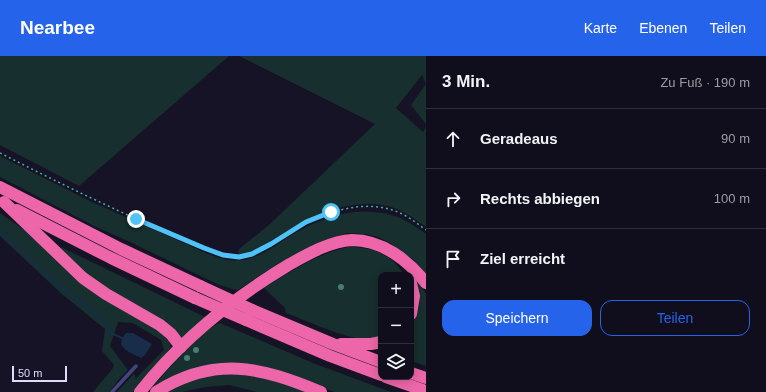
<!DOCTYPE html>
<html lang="de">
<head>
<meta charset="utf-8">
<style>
	:root { --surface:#100e1c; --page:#1e1c29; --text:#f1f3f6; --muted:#9c9ca3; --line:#302e3b; --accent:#2563eb }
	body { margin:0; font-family:Helvetica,sans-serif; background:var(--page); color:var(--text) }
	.controls { position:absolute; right:12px; bottom:12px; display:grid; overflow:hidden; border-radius:8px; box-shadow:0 2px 10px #0003 }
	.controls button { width:36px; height:36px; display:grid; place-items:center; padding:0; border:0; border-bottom:1px solid var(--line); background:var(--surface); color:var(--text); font:20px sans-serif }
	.scale { position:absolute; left:12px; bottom:10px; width:55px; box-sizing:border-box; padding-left:4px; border:2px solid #dfdcfb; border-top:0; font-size:11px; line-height:14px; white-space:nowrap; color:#dfdcfb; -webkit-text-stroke:3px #161326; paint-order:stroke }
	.stop { position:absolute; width:12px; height:12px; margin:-9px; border:3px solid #4fc3f7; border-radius:50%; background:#fff }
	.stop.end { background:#4fc3f7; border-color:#fff; box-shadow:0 1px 4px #0008 }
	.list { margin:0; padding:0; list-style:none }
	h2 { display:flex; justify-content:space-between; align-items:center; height:52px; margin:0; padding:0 16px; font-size:17px }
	h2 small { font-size:13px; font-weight:400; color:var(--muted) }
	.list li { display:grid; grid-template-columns:26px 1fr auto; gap:12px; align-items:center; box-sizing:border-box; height:60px; padding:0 16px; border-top:1px solid var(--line) }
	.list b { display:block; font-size:15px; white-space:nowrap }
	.list em { font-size:13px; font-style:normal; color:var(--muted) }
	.actions { display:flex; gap:8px; padding:12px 16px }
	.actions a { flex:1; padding:9px 0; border:1px solid var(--accent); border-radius:12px; text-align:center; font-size:14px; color:var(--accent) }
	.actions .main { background:var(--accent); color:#fff }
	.icon { flex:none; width:22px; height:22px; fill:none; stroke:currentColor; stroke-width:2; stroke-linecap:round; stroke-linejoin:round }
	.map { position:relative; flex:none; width:426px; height:336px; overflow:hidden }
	header { display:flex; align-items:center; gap:24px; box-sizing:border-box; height:56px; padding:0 20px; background:var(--accent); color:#fff }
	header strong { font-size:19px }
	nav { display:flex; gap:22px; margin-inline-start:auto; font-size:14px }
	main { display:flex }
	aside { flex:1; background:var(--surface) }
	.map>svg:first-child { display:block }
	.green { fill:#172f2e }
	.water { fill:#172d4a }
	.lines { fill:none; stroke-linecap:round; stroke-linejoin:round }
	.stream { stroke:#172d4a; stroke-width:2 }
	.path { stroke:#3faba2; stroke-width:1.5; stroke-dasharray:2 3; stroke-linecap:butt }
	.service { stroke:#45447f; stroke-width:3.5 }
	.motorway { stroke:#ec66a9; stroke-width:12 }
	.motorway-bridge { stroke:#ec66a9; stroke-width:12 }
	.tree { fill:#487c76 }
	.route { stroke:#4fc3f7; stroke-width:5 }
</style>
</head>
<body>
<header>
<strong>Nearbee</strong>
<nav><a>Karte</a><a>Ebenen</a><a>Teilen</a></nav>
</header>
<main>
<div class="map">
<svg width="426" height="336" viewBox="0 0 426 336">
	<rect width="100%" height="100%" fill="#161326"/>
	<g class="green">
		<polygon points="0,0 229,0 79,130 0,89"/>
		<path d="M239,0H426V68L411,49L426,28L422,19L396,52L423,76L426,70V171C416,164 406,156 394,152C357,139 316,158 284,177C268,186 256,196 238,199L239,193L270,168L375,68Z"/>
		<path d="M0,100L92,146L206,197C217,201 228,206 241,204C257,203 277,189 290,180C323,160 362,147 400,162C409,166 418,172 426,178V218L414,204L390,187L378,181L365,178L347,177L319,187L265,216L238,234L232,233L217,228L130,186L94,170L0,121Z"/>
		<polygon points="0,157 27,176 65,213 83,228 155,272 169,285 171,291 133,336 117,336 134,318 136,322 164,294 161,284 133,267 118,266 110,290 128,314 120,322 109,336 93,336 113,312 114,309 102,295 105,273 63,239 0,180"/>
		<polygon points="61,191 205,261 181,283 90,222 60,194"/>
		<path d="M348,191C372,191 392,198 404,219H381V280C377,281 373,283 369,283C349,285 306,264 286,257L285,252L264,232C291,215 317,198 348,191Z"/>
		<polygon points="418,225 426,238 426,310 411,305 411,271 417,257 420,246 417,227"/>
		<path d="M220,267L313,307L391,336H335L264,310L247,309L152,332C163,319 206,270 220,267Z"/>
		<polygon points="248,317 312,336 257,336 229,329 205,331 182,336 164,336 187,326 208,320"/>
	</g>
	<polygon class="water" points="126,277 133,277 152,288 145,299 141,302 127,295 121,289 122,282"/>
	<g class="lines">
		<polyline class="stream" points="0,177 53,224 106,266 111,277 122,282"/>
		<path class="path" d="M0,97C73,134 147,170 223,199C228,200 234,201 238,201C257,200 275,186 290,176C323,156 369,139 406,160C413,164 419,169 426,174"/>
		<polyline class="service" points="112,336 136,310"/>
		<g class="motorway">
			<polyline points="0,131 121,193 200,230"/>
			<polyline points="4,146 83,222 106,238 160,269 171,278 181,291"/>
			<polyline points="17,154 111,202 195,242"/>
			<polyline points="411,227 414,240 411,258"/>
			<polyline points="252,254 333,288 381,306"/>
			<polyline points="246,264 330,300 381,319"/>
			<polyline points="341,288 371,288 381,286"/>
			<polyline points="411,317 426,322"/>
			<polyline points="386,321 426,335"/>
			<path d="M140,336C181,284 233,242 290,208C308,198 331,185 352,184C382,184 408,204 426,227"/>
			<path d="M156,336C215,299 261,311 321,336"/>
		</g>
		<g class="motorway-bridge">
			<polyline points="200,230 252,254"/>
			<polyline points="195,242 246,264"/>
		</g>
	</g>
	<g class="tree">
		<circle cx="341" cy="231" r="3"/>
		<circle cx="196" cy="294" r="3"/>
		<circle cx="187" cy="302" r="3"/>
	</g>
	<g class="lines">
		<polyline class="route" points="136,163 204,192 223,199 239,201 252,198 271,188 306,166 331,156"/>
	</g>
</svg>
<div class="controls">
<button>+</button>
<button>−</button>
<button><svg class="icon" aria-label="layers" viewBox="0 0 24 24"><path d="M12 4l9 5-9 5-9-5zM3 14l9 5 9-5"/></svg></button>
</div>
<div class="scale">50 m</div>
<div class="stop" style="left:331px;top:156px"></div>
<div class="stop end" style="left:136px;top:163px"></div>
</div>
<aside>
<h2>3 Min.<small>Zu Fuß · 190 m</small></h2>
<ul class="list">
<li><svg class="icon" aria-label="ahead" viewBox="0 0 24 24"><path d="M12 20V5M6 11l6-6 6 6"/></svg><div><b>Geradeaus</b></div><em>90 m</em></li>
<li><svg class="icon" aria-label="right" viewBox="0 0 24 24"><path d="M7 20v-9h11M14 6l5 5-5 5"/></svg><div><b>Rechts abbiegen</b></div><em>100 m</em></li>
<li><svg class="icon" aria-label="arrive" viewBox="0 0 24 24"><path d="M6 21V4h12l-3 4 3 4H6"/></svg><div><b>Ziel erreicht</b></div></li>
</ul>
<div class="actions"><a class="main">Speichern</a><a>Teilen</a></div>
</aside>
</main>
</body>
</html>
